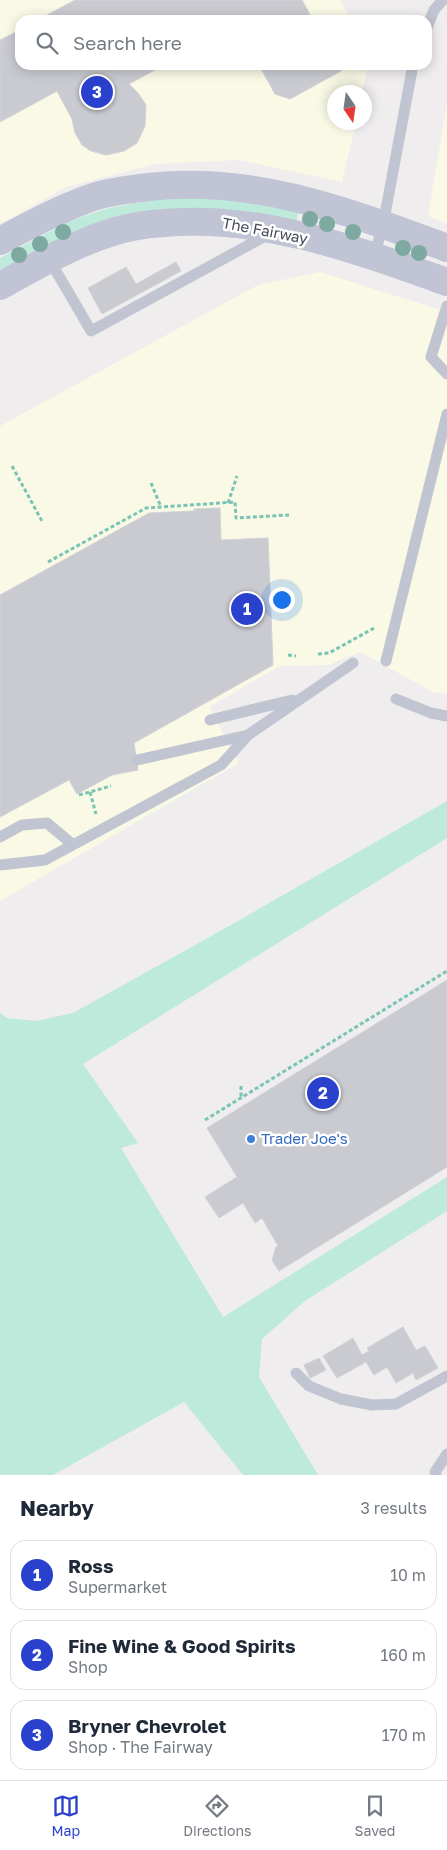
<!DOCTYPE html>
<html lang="en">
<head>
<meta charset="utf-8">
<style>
	:root { --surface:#fff; --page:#f2f2f3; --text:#1f2937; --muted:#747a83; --line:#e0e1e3; --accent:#2941cc }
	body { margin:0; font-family:"Golos Text",sans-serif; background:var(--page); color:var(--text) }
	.compass { position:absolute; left:327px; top:85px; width:45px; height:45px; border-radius:50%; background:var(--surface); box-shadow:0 2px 12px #0003; rotate:167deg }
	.you { position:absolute; left:281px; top:599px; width:18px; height:18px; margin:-12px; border:4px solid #fff; border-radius:50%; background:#1a73e8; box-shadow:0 0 0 8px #1a73e833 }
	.badge { display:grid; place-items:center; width:32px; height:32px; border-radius:50%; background:var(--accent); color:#fff; font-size:16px; font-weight:700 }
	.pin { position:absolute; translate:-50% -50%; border:2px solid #fff; box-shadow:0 1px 5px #0006 }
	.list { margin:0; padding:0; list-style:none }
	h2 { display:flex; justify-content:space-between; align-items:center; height:65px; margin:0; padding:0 20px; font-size:21px }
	h2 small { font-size:16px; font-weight:400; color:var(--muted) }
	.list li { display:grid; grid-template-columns:32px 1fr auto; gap:15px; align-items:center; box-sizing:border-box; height:70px; margin:0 10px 10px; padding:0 10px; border:1px solid var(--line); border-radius:15px }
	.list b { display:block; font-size:19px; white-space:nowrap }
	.list p { margin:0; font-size:16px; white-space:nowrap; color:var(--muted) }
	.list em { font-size:16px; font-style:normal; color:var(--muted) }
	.icon { flex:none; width:28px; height:28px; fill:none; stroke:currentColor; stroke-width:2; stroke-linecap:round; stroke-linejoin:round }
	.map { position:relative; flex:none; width:447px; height:1475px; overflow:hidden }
	.search { position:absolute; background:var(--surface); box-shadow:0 2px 12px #0003; left:15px; right:15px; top:15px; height:55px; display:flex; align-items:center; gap:12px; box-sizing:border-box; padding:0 18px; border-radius:15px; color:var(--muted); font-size:19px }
	.sheet { height:305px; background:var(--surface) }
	nav { display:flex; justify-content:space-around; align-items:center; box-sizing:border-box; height:70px; border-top:1px solid var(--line); background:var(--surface); font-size:14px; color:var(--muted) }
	nav a { display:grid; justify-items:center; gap:2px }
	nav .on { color:var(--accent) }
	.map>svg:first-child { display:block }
	.commercial { fill:#f9f9e6 }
	.green { fill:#beeadc }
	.building { fill:#cacbd1; stroke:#d1d1d8 }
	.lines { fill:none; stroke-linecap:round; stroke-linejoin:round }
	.path { stroke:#7ac4b5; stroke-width:3; stroke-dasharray:4 2.5; stroke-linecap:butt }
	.service { stroke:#c1c5d1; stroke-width:11 }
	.secondary { stroke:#c1c4d4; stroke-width:28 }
	.tree { fill:#7da9a0 }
	.shop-dot { fill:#3f7fe0; stroke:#fff; stroke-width:2 }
	.labels { text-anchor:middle; stroke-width:5; stroke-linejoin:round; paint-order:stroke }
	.street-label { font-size:15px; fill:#474b58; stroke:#fff }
	.shop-label { font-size:15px; fill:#366cbe; stroke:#fff; text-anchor:start }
</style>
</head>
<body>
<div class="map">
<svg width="447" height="1475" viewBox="0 0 447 1475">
	<rect width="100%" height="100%" fill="#efeded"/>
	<g class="commercial">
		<polygon points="0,0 340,0 351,20 20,20 20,65 369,65 362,92 334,92 334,122 356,123 342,182 239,160 155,164 66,187 0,224"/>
		<polygon points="447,102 447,224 428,216"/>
		<polygon points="320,272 447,312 447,693 435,693 360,652 329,665 280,666 209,707 239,763 0,901 0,426 258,285"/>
	</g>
	<g class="green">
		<polygon points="166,197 229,198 299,213 297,217 297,220 270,222 212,212 0,274 0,258 68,222 105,209"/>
		<polygon points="447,801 447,838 83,1064 138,1143 121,1148 223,1317 447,1177 447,1211 305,1301 262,1339 259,1377 318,1475 243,1475 184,1402 53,1475 0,1475 0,1013 7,1018 36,1021 73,1013 231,925"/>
	</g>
	<g class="building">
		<polygon points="75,0 302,0 313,20 38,20"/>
		<polygon points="20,30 20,65 164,65 129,84 138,93 146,105 145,126 137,143 124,151 106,155 91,151 82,145 75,133 72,119 57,91 0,122 0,40"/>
		<polygon points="259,65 338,65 341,71 290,99 275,94"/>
		<polygon points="176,262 181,271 102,314 88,288 126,267 136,284"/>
		<polygon points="220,508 221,540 268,538 273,665 134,743 138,770 112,775 77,794 69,780 0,817 0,595 149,513 194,511 194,509"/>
		<polygon points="447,980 447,1167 279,1271 272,1260 276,1247 278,1246 262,1218 255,1223 243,1203 219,1218 205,1197 237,1177 207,1128"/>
		<polygon points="403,1327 416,1350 425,1346 438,1368 416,1380 413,1373 396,1383 387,1367 374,1375 366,1362 337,1378 323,1356 353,1338 362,1355 369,1351 367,1348"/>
		<polygon points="319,1358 326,1370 310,1378 304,1365"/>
	</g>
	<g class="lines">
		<g class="path">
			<polyline points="12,466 43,523"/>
			<polyline points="151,483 161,507"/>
			<polyline points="228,503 237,476"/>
			<polyline points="48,562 146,508 235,502 236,518 289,515"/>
			<polyline points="318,654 329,653 376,627"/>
			<polyline points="288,655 296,656"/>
			<polyline points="90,792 96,814"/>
			<polyline points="79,795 111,786"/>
			<polyline points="241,1086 241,1098"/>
			<polyline points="205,1120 447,971"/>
		</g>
		<g class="service">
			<polyline points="427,28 434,10 443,0"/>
			<polyline points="374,256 383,225 413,65"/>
			<polyline points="49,259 91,331 269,234"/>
			<polyline points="447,306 431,357 447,374"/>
			<polyline points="386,661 447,414"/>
			<polyline points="396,699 431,713 447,716"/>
			<polyline points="210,720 292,700"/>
			<polyline points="137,760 248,735"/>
			<polyline points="0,837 22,825 47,823 72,844"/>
			<polyline points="0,865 45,860 221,765 248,735 353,663"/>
			<polyline points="296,1373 309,1386 341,1399 372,1405 396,1404 447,1376"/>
			<polyline points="436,1475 435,1472 447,1454"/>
		</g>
		<g class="secondary">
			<path d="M0,241C31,224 63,207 96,196C113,191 131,189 149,187C255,175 349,212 447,248"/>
			<path d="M0,286C38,265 75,243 116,231C132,226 148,224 164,223C261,214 357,250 447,282"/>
		</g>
	</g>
	<g class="tree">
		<circle cx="310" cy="219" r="8"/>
		<circle cx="327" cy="224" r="8"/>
		<circle cx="63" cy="232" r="8"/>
		<circle cx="353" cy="232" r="8"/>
		<circle cx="40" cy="244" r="8"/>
		<circle cx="403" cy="248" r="8"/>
		<circle cx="419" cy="253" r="8"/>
		<circle cx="19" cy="255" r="8"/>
	</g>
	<circle class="shop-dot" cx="251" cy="1139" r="5"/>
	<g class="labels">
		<g class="street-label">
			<text transform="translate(265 231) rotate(11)" y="5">The Fairway</text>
		</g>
		<g class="shop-label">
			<text x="261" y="1144">Trader Joe's</text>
		</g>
	</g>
</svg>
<svg class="compass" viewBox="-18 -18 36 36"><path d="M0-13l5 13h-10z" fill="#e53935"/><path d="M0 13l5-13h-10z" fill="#747a83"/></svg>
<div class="you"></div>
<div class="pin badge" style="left:247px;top:609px">1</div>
<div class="pin badge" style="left:323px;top:1093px">2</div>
<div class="pin badge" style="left:97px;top:92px">3</div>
<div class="search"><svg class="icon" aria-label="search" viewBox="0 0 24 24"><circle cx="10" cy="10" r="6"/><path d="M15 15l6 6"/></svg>Search here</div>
</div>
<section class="sheet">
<h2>Nearby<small>3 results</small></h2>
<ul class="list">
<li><span class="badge">1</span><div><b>Ross</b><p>Supermarket</p></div><em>10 m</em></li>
<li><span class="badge">2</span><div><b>Fine Wine &amp; Good Spirits</b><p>Shop</p></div><em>160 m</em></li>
<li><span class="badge">3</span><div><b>Bryner Chevrolet</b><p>Shop · The Fairway</p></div><em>170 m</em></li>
</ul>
</section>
<nav>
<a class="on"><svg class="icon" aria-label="map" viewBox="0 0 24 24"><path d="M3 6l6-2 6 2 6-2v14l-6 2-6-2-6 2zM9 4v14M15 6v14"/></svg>Map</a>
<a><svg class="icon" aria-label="directions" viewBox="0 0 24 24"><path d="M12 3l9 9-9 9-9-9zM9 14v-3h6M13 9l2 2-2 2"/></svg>Directions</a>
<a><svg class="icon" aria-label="saved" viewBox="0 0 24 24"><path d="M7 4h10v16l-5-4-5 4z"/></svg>Saved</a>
</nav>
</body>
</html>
